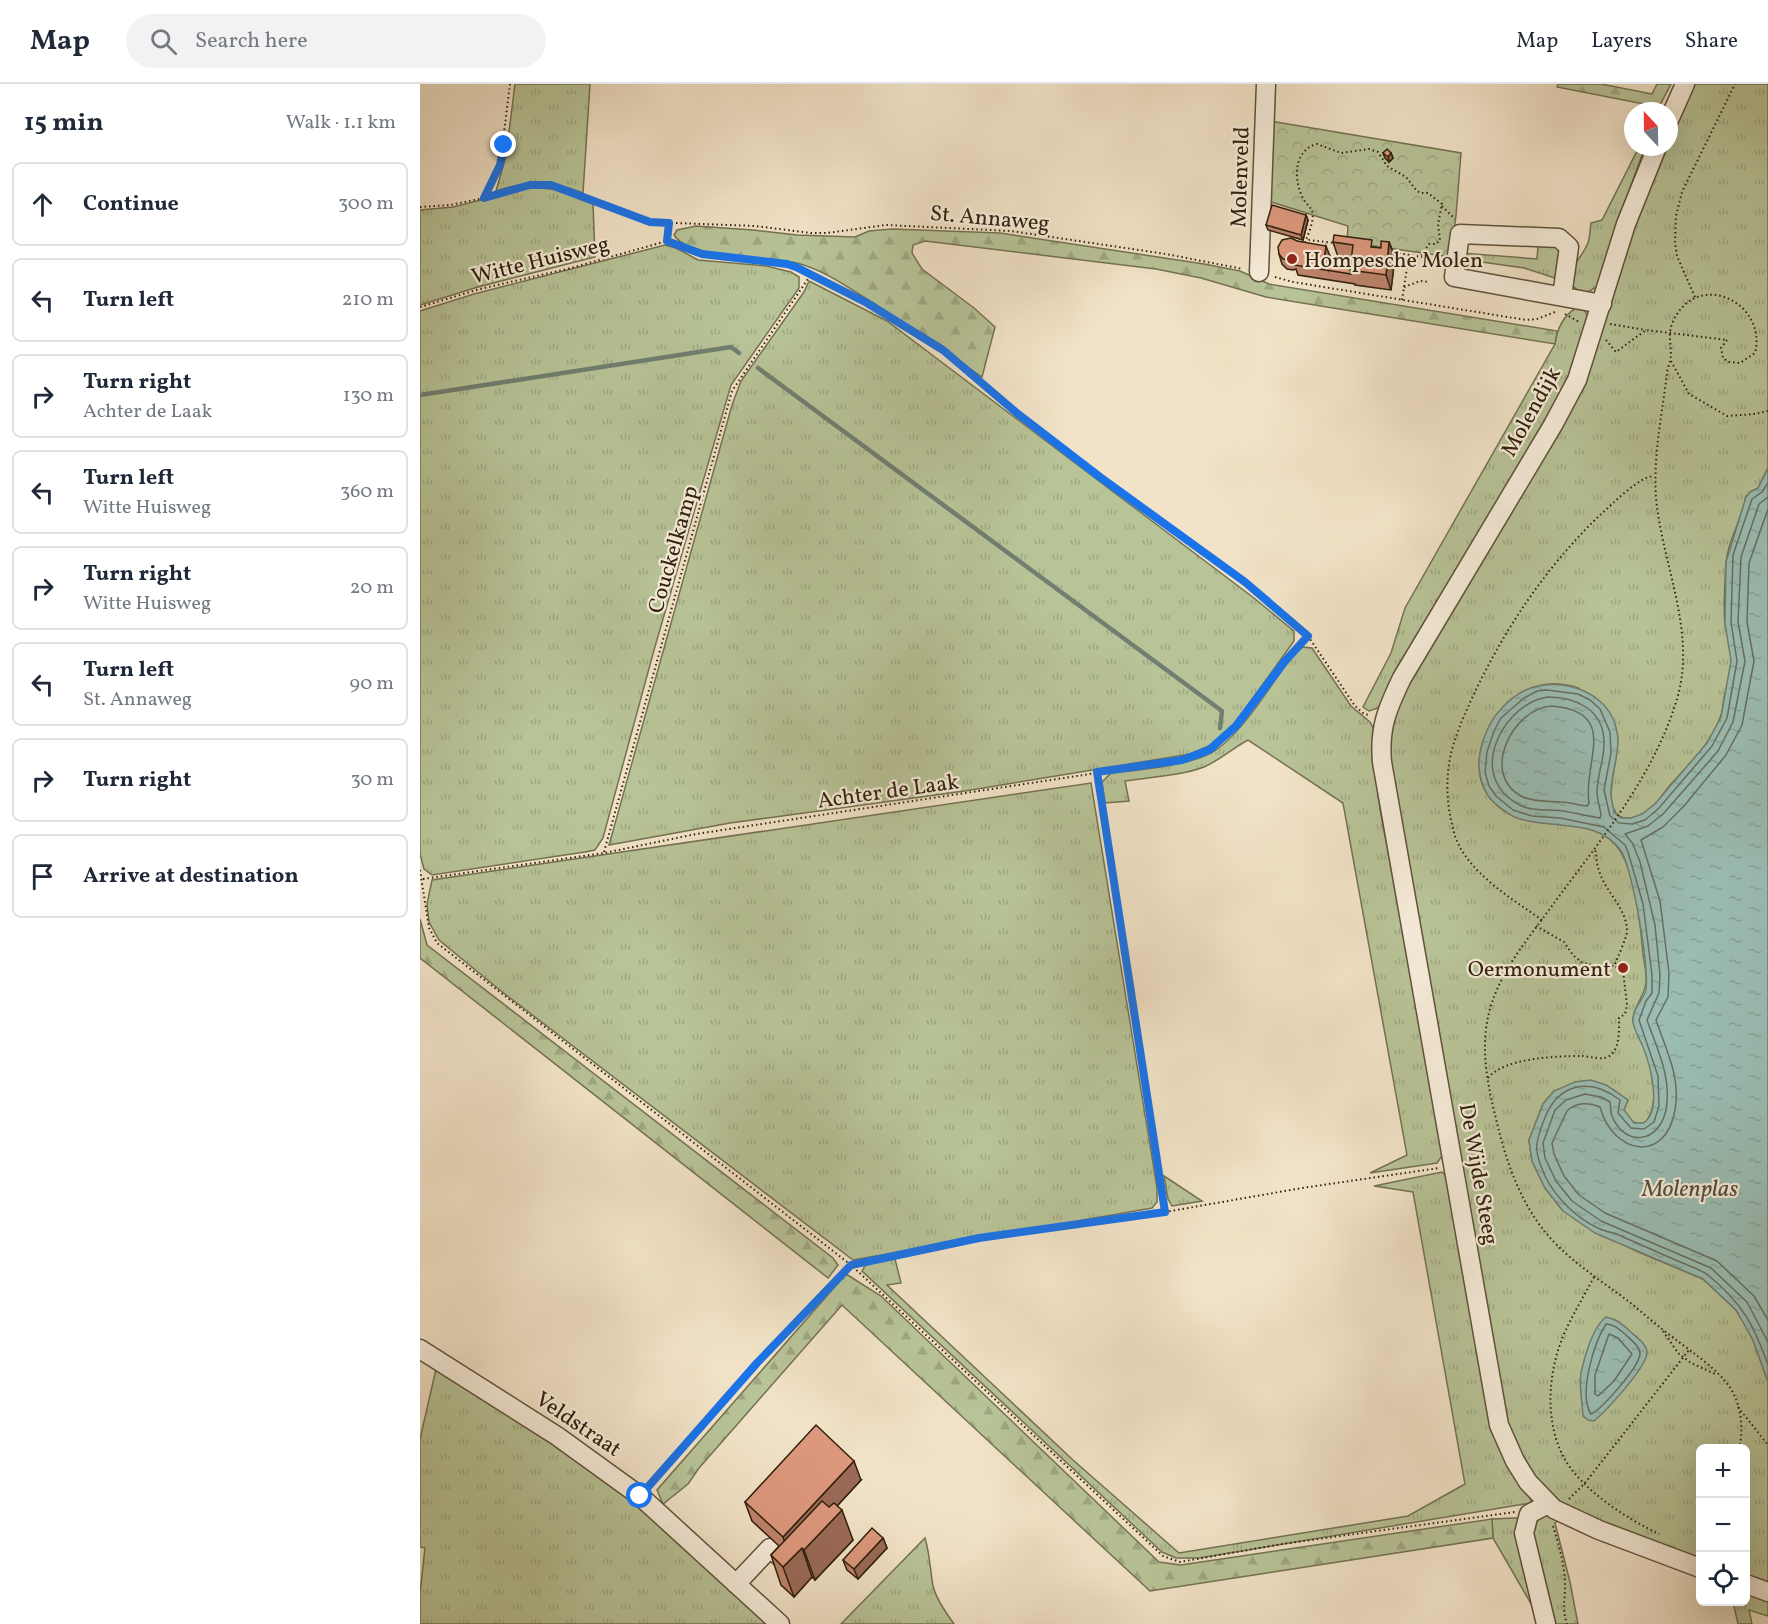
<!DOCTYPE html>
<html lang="en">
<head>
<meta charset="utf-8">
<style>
	:root { --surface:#fff; --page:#f2f2f3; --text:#1f2937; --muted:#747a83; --line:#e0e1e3 }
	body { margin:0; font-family:Vollkorn,serif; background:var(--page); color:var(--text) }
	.controls { position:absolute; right:18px; bottom:18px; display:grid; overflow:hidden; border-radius:9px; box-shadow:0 6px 24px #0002 }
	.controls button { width:54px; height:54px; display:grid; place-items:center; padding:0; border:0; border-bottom:2px solid var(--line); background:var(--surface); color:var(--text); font:30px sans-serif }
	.compass { position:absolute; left:1204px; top:18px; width:54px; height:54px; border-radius:50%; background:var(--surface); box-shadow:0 6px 24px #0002; rotate:338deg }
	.stop { position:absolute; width:18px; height:18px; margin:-14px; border:4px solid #1a73e8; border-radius:50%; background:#fff }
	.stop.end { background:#1a73e8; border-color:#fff; box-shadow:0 2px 6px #0008 }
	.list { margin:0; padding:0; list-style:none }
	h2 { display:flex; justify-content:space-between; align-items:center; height:78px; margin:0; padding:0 24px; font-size:26px }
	h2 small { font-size:20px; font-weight:400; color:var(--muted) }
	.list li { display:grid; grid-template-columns:39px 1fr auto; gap:18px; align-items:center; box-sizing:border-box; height:84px; margin:0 12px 12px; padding:0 12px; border:2px solid var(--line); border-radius:9px }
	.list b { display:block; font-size:22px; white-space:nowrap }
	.list p { margin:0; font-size:20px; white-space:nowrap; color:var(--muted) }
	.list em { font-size:20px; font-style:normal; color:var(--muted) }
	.icon { flex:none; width:33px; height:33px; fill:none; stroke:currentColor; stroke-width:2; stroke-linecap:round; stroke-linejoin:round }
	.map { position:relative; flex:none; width:1348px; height:1540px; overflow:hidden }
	header { display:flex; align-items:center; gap:36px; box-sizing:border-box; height:84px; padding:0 30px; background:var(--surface); border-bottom:2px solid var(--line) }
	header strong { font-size:28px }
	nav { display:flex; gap:33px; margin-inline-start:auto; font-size:21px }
	.search { width:420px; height:54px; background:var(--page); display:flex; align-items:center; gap:15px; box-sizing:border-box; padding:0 21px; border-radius:33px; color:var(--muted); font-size:22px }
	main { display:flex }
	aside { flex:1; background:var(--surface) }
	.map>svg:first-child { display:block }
	.grass { fill:url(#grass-tufts); stroke:#747252; stroke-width:1.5 }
	.forest { fill:url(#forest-firs); stroke:#747252; stroke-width:1.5 }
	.park { fill:url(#park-crowns); stroke:#747252; stroke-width:1.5 }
	.water { fill:url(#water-ripples); stroke:#707f71; stroke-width:1.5 }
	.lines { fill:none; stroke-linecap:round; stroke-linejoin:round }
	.shore { stroke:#666f60; stroke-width:1.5 }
	.stream { stroke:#707f71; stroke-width:4.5 }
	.minor-casing { stroke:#60513b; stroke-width:21 }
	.path { stroke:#30200c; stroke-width:2; stroke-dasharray:1.5 3; stroke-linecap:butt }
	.minor { stroke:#f7eddb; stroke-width:18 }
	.wall { fill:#be836c; stroke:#30200c; stroke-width:1.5 }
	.shaded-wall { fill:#9b6a58; stroke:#30200c; stroke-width:1.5 }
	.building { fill:#dd987d; stroke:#30200c; stroke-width:1.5 }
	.route { stroke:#1a73e8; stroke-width:8 }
	.poi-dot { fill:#8f2418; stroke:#f7eddb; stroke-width:2 }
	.labels { text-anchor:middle; stroke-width:4.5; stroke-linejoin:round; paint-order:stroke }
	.street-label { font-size:22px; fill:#30200c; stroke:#f7eddb }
	.poi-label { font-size:22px; fill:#30200c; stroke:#f7eddb; text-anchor:start }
	.water-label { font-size:24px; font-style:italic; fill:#504f3f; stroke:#f7eddb }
</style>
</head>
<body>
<header>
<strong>Map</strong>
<div class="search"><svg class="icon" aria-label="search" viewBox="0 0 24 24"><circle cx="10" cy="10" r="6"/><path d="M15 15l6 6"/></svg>Search here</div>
<nav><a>Map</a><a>Layers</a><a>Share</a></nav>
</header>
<main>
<aside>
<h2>15 min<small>Walk · 1.1 km</small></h2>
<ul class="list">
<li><svg class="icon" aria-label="ahead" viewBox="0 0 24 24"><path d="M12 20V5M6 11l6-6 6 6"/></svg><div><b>Continue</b></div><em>300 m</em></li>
<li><svg class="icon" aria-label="left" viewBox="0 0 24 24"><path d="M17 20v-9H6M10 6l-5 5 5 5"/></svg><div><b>Turn left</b></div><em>210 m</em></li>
<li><svg class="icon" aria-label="right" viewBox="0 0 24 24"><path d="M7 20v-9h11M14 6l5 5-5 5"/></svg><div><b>Turn right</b><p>Achter de Laak</p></div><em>130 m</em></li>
<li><svg class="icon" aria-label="left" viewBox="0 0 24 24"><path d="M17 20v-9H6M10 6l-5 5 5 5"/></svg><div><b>Turn left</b><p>Witte Huisweg</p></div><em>360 m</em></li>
<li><svg class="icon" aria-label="right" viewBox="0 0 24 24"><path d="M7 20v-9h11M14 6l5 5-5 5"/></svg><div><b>Turn right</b><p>Witte Huisweg</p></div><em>20 m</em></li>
<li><svg class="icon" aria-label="left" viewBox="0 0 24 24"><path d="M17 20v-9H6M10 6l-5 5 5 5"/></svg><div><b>Turn left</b><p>St. Annaweg</p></div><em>90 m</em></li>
<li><svg class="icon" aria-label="right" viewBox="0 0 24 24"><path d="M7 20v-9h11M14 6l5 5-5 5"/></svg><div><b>Turn right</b></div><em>30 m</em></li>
<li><svg class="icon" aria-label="arrive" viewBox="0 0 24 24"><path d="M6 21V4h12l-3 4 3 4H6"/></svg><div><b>Arrive at destination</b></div></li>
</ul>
</aside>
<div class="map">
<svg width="1348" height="1540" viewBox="0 0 1348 1540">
	<defs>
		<pattern id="grass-tufts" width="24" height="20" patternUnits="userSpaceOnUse" patternTransform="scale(1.5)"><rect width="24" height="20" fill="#b8c498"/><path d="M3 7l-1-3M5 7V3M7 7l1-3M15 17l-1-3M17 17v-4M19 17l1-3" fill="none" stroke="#9ea882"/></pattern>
		<pattern id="forest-firs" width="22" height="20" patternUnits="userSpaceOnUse" patternTransform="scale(1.5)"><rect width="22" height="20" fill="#b8c498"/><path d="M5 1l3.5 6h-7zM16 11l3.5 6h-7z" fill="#9ea882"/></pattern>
		<pattern id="park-crowns" width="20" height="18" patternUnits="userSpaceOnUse" patternTransform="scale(1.5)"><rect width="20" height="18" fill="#b8c498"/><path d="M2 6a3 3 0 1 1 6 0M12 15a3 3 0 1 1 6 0" fill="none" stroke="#9ea882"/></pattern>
		<pattern id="water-ripples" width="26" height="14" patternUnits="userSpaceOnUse" patternTransform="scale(1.5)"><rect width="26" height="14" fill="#9bbeb5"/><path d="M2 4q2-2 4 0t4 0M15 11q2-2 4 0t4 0" fill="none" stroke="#86a39a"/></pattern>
	</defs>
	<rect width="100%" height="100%" fill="#f2e3c8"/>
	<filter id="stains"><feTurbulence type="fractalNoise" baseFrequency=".00333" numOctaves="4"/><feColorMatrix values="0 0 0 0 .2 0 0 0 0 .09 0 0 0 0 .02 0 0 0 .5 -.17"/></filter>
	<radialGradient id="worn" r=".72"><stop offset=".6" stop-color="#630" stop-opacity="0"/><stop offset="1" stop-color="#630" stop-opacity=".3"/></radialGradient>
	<g class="grass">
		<path d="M95,0H170L163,109C128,95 112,96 76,107L86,72Z"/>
		<path d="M1274,0H1348V384L1338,404L1330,408L1326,413C1322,435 1308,456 1306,478C1305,498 1303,521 1305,541C1307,552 1311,563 1311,575C1312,588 1307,601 1304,614C1303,619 1303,625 1301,631C1293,657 1270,679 1252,699C1247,704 1243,711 1238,717C1229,726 1212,740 1199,732C1180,719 1202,669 1197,649C1194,640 1169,612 1161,606C1156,601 1146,601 1139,600C1094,596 1053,646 1060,691C1062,705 1069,715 1080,724C1113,750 1162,730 1192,757C1216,780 1220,838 1223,870C1224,879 1227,889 1226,898C1225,912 1214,921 1213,935C1213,944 1219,953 1223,961C1232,983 1241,1017 1226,1038C1215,1043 1209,1035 1204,1026L1208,1016L1186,1001L1163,997L1134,1007L1123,1020L1109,1056L1112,1077L1125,1104L1143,1127L1216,1167L1283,1195L1316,1226L1326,1242L1333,1256L1348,1298V1499L1326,1491V1364H1280V1475L1150,1427L1114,1395L1085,1339L968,675L973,629L987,601L1140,346L1213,142L1246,63H1249V56Z"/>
		<path d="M1219,63H1225L1201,129L1178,202L1168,208H1160L1153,202C1150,177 1160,178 1168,159C1170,154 1170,145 1171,139L1182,136Z"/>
		<polygon points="113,103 138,106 173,120 175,173 58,203 0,221 0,126 33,123"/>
		<polygon points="1130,159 1142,167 1138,195 1104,184 1041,175 1042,169 1117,175 1118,163"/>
		<polygon points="245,161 256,164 278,176 346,182 371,188 379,193 379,204 311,301 234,566 183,754 175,766 165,768 12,791 4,785 0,770 0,227 54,210"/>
		<polygon points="389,197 467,237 834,514 874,547 874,557 809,647 791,661 770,670 545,707 310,739 189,761 312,321 321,297 384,208"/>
		<path d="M1156,224L1164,225L1170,237L1158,271L1126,342L961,623L949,627L943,623L971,569L985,524L1135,260C1137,245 1143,232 1156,224Z"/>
		<path d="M883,563L892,564L931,622L950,638L955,648L953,664L960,725L1024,1069L1017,1079L950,1089L987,1071L923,719L828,656C813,664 800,676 784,683C760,692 730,693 705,697L709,717L685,719L682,698L691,689C719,686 766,682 791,669C823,651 853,596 877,566Z"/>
		<polygon points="671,699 737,1104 737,1118 732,1124 433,1176 81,907 19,856 9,838 7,820 12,796"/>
		<polygon points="1022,1088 1026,1092 1072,1337 1111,1412 1111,1419 779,1474 756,1474 742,1468 442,1187 446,1180 475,1175 481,1199 467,1201 653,1376 759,1469 988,1432 1045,1400 993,1108 954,1102"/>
		<polygon points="744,1092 782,1117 752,1122 748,1115"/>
		<polygon points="16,1285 177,1389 234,1437 348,1540 0,1540 0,1509 5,1464 0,1463 0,1355"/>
		<polygon points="1124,1429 1140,1435 1135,1439 1150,1498 1158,1540 1120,1540 1117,1530 1073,1454 1072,1435 1118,1433"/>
		<path d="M505,1454C510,1471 510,1485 513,1502C516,1515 526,1529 534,1540H421Z"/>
		<polygon points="1326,1505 1348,1512 1348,1532 1329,1526 1332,1540 1318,1540 1313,1518 1326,1518"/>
	</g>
	<g class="forest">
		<polygon points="1138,0 1181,0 1232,10 1237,0 1251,0 1239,23 1137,3"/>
		<path d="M276,142L333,146L377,151L435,153L449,147L472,145L580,149L784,180L820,187L849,200L1137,247L1135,260L846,213L781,194L736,185L505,157L493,161L492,169L502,185L554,224L575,243L562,293C521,265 481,236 439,210C420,198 400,185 377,179C349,172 269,176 254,151L257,146Z"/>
		<polygon points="0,835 7,861 413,1174 418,1181 408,1194 0,874"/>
		<polygon points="426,1190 461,1212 739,1478 761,1481 1072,1435 1073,1454 730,1507 422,1221 279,1384 268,1400 243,1420 237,1406"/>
	</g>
	<polygon class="park" points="850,37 1041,69 1036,132 1030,173 927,158 928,142 848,117"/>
	<g class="water">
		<path d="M1348,384V1298L1333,1256L1316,1226L1283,1195L1175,1149L1143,1127L1125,1104L1112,1077L1109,1056L1123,1020L1134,1007L1155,998L1171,996L1186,1001L1208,1016L1204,1026L1214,1039H1223C1243,1028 1230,980 1223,963C1220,955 1214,946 1213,938C1212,926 1221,918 1225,909C1232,895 1212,782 1201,767C1178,733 1131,746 1097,734C1090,732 1084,726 1078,722C1064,711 1059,695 1059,678C1060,659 1069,637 1082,624C1098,606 1118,598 1142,601C1173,605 1196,624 1198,656C1198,673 1192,689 1191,706C1190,713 1193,721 1194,728L1201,734H1211L1222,730L1235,720L1287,659L1301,633L1311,577L1305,539L1306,478L1326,413L1330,408L1338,404Z"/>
		<path d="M1186,1233C1197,1235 1205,1242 1213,1250C1219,1255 1227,1261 1227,1269C1226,1284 1186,1327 1174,1337L1168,1336L1163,1332C1162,1318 1159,1302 1161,1289C1164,1274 1173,1242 1186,1233Z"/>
	</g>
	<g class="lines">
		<g class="shore">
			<path d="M1348,399L1342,408L1332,415L1313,471L1311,538L1317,577L1307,634L1292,662L1239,724L1225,736L1212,740L1199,739L1190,732L1184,706L1191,669L1190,648L1180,625L1170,616L1158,610L1127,606L1117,607L1104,614L1081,634L1074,647L1067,668L1065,688L1069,702L1076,712L1093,726L1112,732L1140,734L1184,743L1205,761L1208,768L1223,820L1232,891V909L1226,917L1219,936L1238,992L1239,1022L1234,1038L1224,1045L1211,1044L1198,1029L1200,1016C1169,992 1137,1000 1124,1036C1114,1061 1114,1067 1125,1092C1136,1114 1157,1135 1180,1145C1187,1148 1195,1149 1201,1152C1221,1161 1240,1169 1260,1178C1269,1182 1281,1185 1289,1192C1322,1219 1334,1241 1348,1281"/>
			<path d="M1348,413L1339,420L1321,473L1318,538L1325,577L1313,638L1298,667L1244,729L1228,742L1205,750L1213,760L1220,778L1235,841L1240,891L1239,909L1227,936C1237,965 1252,993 1246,1026C1239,1059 1205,1064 1192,1032C1190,1028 1191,1023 1190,1018L1181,1013L1165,1010L1146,1016L1135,1026L1123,1059L1125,1074L1136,1097L1152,1117L1181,1137L1291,1184L1327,1218L1348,1258"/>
			<path d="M1348,425L1329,479L1327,538L1334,577L1322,641L1306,671L1264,722L1243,743L1221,756L1240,817L1249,889L1248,913L1236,936C1246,966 1261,993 1255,1026C1246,1080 1193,1071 1180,1023C1169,1018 1156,1018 1147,1027L1132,1059L1134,1070L1144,1092L1159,1111L1185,1129L1297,1177L1334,1212L1348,1236"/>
			<path d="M1128,613C1155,613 1183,625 1184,657C1185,674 1177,691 1177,708C1177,716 1180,723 1181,731L1180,734C1168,732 1155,729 1143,727C1128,725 1111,728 1098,720C1089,715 1080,707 1076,697C1061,664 1094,617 1128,613Z"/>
			<path d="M1132,622C1201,628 1162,679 1169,719L1167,722C1158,721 1149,718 1140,718C1127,717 1114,718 1103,713C1059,692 1092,624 1132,622Z"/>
			<path d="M1186,1240C1194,1240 1200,1246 1206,1251C1210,1255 1220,1262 1220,1269C1221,1281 1182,1325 1171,1330C1158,1310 1174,1259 1186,1240Z"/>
			<polygon points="1189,1250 1198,1254 1212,1270 1194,1297 1178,1312 1175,1310 1175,1291"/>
		</g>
		<g class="stream">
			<polyline points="338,284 802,627 800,644"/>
			<polyline points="0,311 311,263 319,269"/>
		</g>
		<g class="minor-casing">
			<g id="minor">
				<polyline points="1249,36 1265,0"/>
				<path d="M1237,63L1206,140L1157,296L1133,341L982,594C967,625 959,644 962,678L1079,1341L1095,1377L1108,1398L1134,1425L1179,1446L1280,1484"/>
				<polyline points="839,188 846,0"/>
				<polyline points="1142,212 1149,163 1139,154 1040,150 1034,193 1182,220"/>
				<polyline points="0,1265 137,1352 220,1412 360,1540"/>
				<polyline points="316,1500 350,1464 365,1477"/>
				<polyline points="1326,1500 1348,1508"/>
				<polyline points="1126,1540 1104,1449 1109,1430 1128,1420"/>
			</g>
		</g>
		<g class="path">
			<polyline points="64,114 80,81 90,0"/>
			<polyline points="1022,122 1035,135"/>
			<polyline points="0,123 30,121 64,114 97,103 120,100 142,104 230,138 335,142 391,149 407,149 466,141 591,147 746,170 823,185"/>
			<polyline points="247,157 282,170 367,180 376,183 447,219 523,266 598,329 680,394 824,498 888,552 935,622 944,630 949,631"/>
			<path d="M885,159C888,150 895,136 892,127C890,122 886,120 884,116C873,97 873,66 897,60L921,69L949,65L958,68L967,82L986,93L996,106L1000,109H1008L1022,120L1018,140L1020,156L1016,160H1009L1001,172"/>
			<polyline points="885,159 889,156 914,159"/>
			<polyline points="970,168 1021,176"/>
			<polyline points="855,193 873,198 1106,236 1117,235 1135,228"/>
			<polyline points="984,203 1000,197 1009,198"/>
			<polyline points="1275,213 1257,172 1255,158 1256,132 1262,108 1315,0"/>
			<polyline points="982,216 989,171"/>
			<polyline points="0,223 60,205 151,184 247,157 249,139"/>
			<polyline points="1145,230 1159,238"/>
			<polyline points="1190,240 1226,246"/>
			<polyline points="1186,256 1196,268 1226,246 1307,256"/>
			<path d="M1307,256L1301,264L1303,274L1309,278L1320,279L1335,269C1348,218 1275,183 1252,240C1247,253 1253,265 1250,277C1249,281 1247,286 1247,290C1242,330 1233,373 1236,414C1242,480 1277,548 1257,615C1233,695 1177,760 1129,826C1102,863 1072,897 1066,945C1062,977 1070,1011 1078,1043C1088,1084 1104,1127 1134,1158C1157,1182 1186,1200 1212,1220C1226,1232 1240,1244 1255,1255C1272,1268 1300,1287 1311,1305C1321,1321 1324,1347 1319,1364"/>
			<polyline points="1251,277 1269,310 1307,332 1335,330 1348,327"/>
			<polyline points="677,688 745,1127"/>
			<polyline points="184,768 312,307 392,189"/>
			<polyline points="0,786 9,844 17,859 431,1181 743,1472 760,1478 862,1460 1095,1428"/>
			<polyline points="3,795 184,769 276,750 762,676 789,666 808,651 865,577 888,552"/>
			<path d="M1122,836C1091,814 1048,789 1035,752C1029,732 1026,710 1028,689C1030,662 1042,636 1053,612C1085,544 1126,483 1180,431C1193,420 1218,393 1234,392"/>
			<path d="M1116,842L1144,858L1153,871L1161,878L1172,881L1194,882C1197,875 1207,853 1207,847C1207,826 1188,810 1181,792C1177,783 1176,774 1175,764"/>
			<path d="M1068,994C1084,974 1136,972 1161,972C1171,972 1184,978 1192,970C1200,961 1199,945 1199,934L1205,930L1207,921L1203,887L1194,882"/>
			<path d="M1174,1193C1164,1212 1153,1230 1144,1250C1128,1288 1124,1336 1144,1374C1161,1405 1207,1435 1239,1450"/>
			<polyline points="1243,1247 1258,1269 1271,1279 1295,1290"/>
			<polyline points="1318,1323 1348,1361"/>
			<polyline points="230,1401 337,1279 431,1181 559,1154 745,1128 882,1104 1019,1084"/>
			<polyline points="1149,1415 1165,1399 1269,1266"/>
			<path d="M1133,1442C1139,1461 1144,1479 1145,1498C1146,1516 1141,1521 1147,1540"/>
		</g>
		<use href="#minor" class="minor"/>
	</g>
	<g class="wall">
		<polygon points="963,69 971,69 973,74 969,78 965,74"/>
		<polygon points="886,131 888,136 883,156 848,146 846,141"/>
		<polygon points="877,157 910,172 909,177 931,180 931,175 918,173 913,158 961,164 969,158 975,173 971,206 935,201 935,200 878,191 876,185 873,186 867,185 862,180 859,170"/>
		<polygon points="441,1396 417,1422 433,1456 395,1496 392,1493 374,1513 361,1501 351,1471 359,1462 332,1437 325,1418"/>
		<polygon points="463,1454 467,1464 438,1495 427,1486 423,1476"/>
	</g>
	<g class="shaded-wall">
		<polygon points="971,69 973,74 969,78 968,73"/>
		<polygon points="886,131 888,136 883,156 881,151"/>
		<polygon points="969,158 975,173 971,206 966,191"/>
		<polygon points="906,162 910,172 908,186 904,176"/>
		<polygon points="434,1377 441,1396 370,1473 363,1453"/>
		<polygon points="422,1426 433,1456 395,1496 384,1466"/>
		<polygon points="463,1454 467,1464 438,1495 434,1485"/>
		<polygon points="382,1464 392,1493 374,1513 363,1483"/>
	</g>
	<g class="building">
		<polygon points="967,65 971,69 968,73 963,69"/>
		<polygon points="852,121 886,131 881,151 846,141"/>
		<polygon points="914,151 952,156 951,163 961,164 961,157 969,158 966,191 930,186 933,161 913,158"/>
		<polygon points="871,154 877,157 906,162 904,176 931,180 930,186 931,190 874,181 876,174 870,176 863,175 859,170 858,163 862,156"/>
		<polygon points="396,1341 434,1377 363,1453 325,1418"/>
		<polygon points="402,1417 409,1423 414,1419 422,1426 384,1466 382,1464 363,1483 351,1471"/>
		<polygon points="452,1444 463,1454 434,1485 423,1476"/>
	</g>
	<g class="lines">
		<polyline class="route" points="84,61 80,81 64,114 110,101 131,101 230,138 249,139 247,157 282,170 367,180 376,183 447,219 523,266 598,330 680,393 825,498 888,552 865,577 816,642 789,666 762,676 677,688 745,1128 559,1154 431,1181 337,1279 220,1412"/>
	</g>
	<g class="poi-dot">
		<circle cx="872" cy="175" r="6"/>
		<circle cx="1203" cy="884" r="6"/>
	</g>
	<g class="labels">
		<g class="street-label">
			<text transform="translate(819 93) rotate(-88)" y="8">Molenveld</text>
			<text transform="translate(570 133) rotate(5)" y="8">St. Annaweg</text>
			<text transform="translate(120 175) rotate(-14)" y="8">Witte Huisweg</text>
			<text transform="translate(1110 327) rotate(-61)" y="8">Molendijk</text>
			<text transform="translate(252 465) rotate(-74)" y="8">Couckelkamp</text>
			<text transform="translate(468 706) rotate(-8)" y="8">Achter de Laak</text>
			<text transform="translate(1060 1090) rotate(80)" y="8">De Wijde Steeg</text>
			<text transform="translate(159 1339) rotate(34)" y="8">Veldstraat</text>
		</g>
		<g class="poi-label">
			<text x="884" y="183">Hompesche Molen</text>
			<text x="1191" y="892" text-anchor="end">Oermonument</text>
		</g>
		<g class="water-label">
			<text x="1270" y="1112">Molenplas</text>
		</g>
	</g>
	<rect width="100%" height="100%" filter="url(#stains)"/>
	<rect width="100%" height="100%" fill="url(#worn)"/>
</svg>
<div class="controls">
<button>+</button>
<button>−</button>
<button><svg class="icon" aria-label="locate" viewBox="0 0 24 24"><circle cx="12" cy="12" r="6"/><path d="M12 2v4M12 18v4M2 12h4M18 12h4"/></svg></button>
</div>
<svg class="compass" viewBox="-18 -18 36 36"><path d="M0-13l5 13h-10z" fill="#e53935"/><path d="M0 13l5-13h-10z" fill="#747a83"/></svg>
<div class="stop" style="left:220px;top:1412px"></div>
<div class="stop end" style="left:84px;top:61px"></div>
</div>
</main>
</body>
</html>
